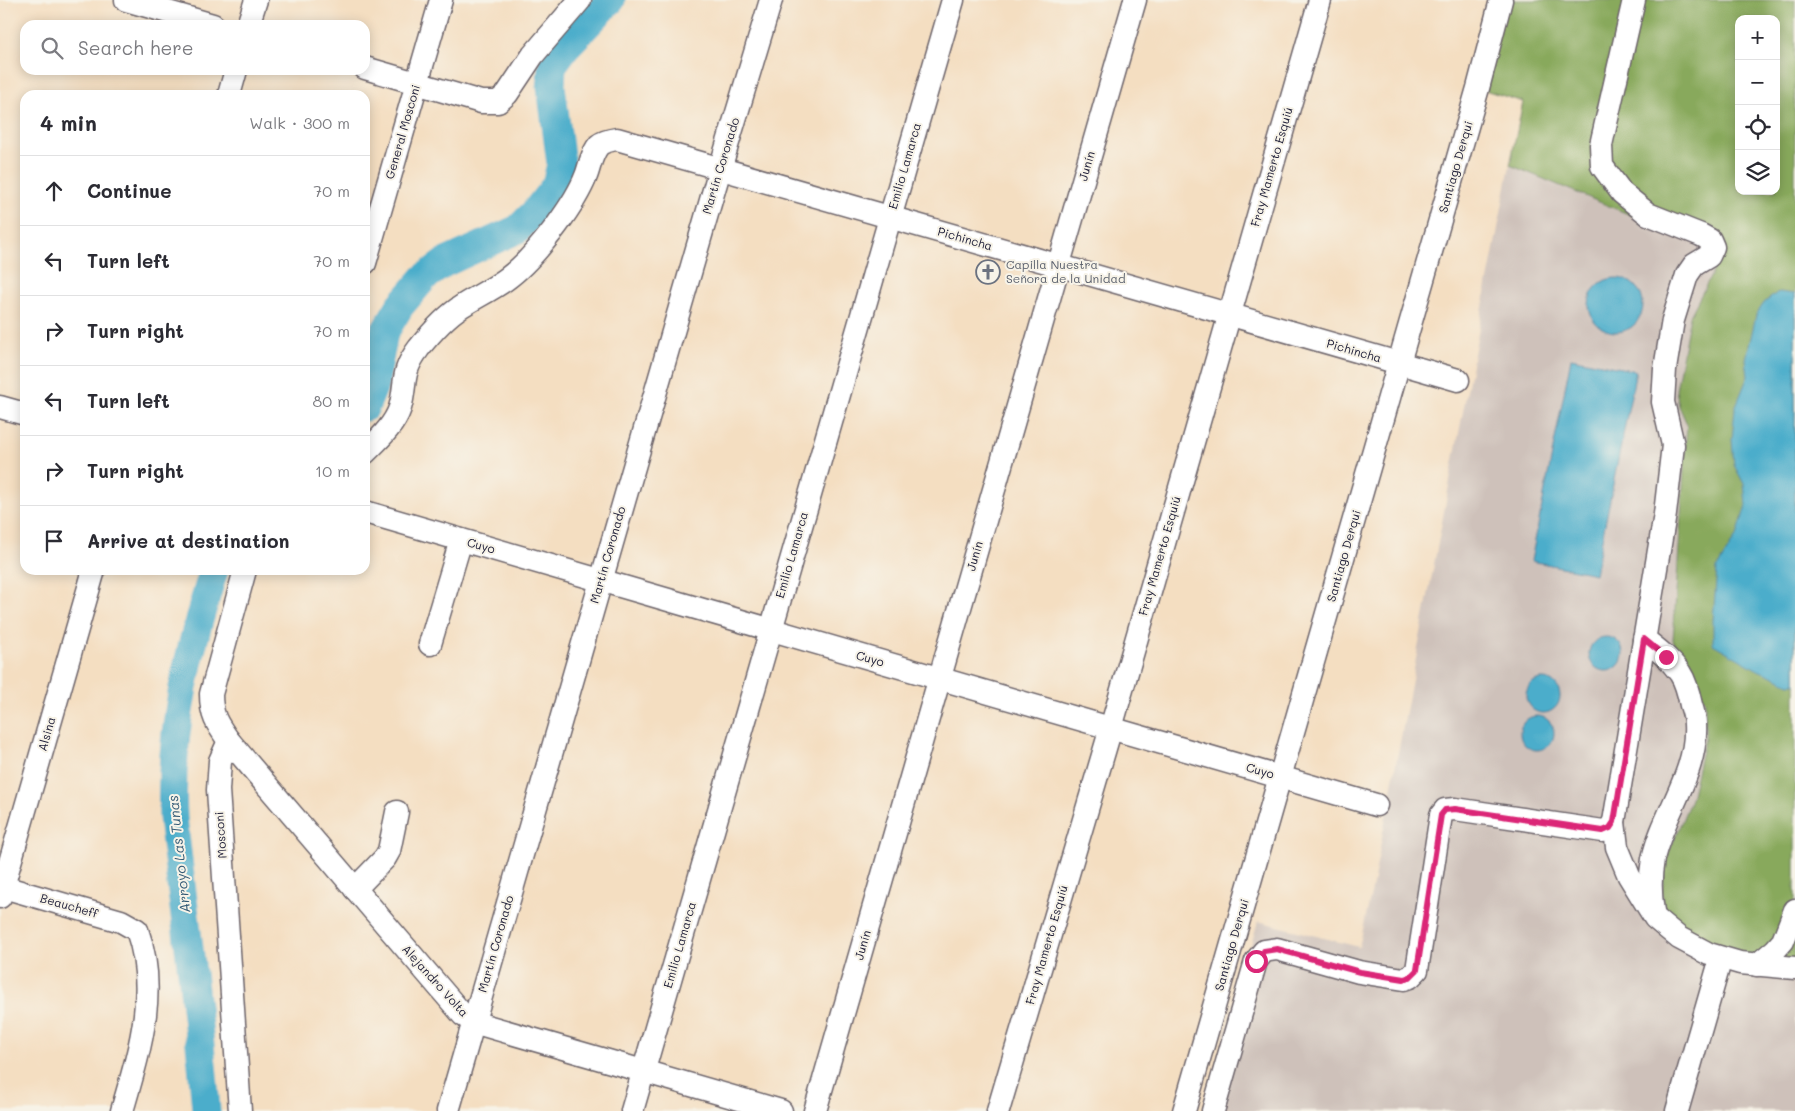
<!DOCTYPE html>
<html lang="en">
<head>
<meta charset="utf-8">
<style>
	:root { --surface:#fff; --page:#f2f2f3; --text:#2b2b33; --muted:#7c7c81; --line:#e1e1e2 }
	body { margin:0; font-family:Mali,sans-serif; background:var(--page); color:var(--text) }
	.controls { position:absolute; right:15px; top:15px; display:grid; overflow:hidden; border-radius:10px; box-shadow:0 2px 12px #0003 }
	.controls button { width:45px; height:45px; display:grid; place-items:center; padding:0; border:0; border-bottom:1px solid var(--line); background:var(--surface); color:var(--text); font:25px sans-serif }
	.stop { position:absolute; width:15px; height:15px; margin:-11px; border:4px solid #db2777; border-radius:50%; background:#fff }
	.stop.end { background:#db2777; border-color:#fff; box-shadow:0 1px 5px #0008 }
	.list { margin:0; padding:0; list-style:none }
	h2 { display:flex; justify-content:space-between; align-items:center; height:65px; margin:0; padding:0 20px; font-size:21px }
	h2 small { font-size:16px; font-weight:400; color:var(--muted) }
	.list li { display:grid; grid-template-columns:32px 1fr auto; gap:15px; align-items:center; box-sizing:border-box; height:70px; padding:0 20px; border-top:1px solid var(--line) }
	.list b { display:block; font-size:19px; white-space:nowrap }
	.list em { font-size:16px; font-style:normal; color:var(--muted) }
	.icon { flex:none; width:28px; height:28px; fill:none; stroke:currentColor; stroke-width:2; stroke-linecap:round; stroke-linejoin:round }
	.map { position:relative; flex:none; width:1795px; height:1111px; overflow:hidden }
	.search { position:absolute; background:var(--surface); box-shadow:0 2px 12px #0003; left:20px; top:20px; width:350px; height:55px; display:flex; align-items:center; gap:12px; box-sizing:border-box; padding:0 18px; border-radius:15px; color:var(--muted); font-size:19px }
	.panel { position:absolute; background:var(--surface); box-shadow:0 2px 12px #0003; left:20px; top:90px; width:350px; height:485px; border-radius:15px }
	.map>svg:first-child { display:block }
	.industrial { fill:#cec1ba }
	.forest { fill:#88a95c; stroke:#55664c; fill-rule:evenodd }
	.water { fill:#4cadcb; stroke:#376883 }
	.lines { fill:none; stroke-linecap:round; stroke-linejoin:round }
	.river { stroke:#4cadcb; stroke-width:29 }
	.minor-casing { stroke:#6c646a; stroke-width:25 }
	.minor { stroke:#fff; stroke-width:22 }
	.route { stroke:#db2777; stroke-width:6 }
	.labels { text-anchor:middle; stroke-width:4; stroke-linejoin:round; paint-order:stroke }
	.street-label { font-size:12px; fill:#22223b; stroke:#f7f3e8 }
	.worship-label { font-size:12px; fill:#5b616d; stroke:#f7f3e8; text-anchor:start }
	.water-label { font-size:14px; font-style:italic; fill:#335a75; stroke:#f7f3e8 }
</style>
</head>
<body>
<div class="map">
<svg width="1795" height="1111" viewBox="0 0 1795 1111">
	<rect width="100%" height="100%" fill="#f7f3e8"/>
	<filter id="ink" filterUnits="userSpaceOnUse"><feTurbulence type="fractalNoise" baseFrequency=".02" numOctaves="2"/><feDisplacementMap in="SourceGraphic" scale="10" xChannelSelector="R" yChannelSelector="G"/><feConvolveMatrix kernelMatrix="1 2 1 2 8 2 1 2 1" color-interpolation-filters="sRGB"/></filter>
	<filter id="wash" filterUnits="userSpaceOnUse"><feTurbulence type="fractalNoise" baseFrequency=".0096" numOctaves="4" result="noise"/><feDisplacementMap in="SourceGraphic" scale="20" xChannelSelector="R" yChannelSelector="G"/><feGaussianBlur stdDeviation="1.12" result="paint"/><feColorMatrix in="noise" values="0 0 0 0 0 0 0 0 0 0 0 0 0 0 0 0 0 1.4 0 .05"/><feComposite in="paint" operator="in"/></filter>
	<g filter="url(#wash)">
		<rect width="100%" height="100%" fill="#f4dec1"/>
		<polygon class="industrial" points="1510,165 1703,245 1715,260 1713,272 1690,316 1679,406 1687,424 1673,640 1681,658 1705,701 1705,737 1691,799 1669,852 1664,873 1795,962 1795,1111 1203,1111 1258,921 1359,947 1372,890"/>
		<path class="forest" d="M1498,0H1795V961L1748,959L1699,938L1682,928L1667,913L1663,904L1662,892L1664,873L1669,852L1691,799L1705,737V701L1681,658L1673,640L1687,424L1679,406L1676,390L1690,316L1713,272L1715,260L1703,245L1510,165L1523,102L1478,88ZM1739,19H1776V191H1739Z"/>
		<g class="water">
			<circle cx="1616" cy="305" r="27"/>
			<polygon points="1778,292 1795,294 1795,684 1790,684 1758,670 1713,644 1713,620 1717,568 1738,533 1746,505 1744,484 1734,465 1732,440 1735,408 1748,376 1746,359 1756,315 1764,303"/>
			<polygon points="1571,358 1636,371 1595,574 1531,561"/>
			<circle cx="1606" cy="654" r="17"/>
			<circle cx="1543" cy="696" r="17"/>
			<circle cx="1537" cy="733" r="17"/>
		</g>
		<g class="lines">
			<g class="river">
				<polyline points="365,407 374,385 384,333 400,306 424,278 444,263 518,229 535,212 556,185 561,164 551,86 552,66 566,47 611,0"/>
				<path d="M206,1111C199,1013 184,915 173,817C169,730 188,652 214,570"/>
			</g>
		</g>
	</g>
	<g filter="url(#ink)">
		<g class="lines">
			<g class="minor-casing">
				<g id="minor">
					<polyline points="126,0 213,25"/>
					<polyline points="1634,0 1601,145 1602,166 1622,193 1648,214 1701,235 1710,240 1713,247 1709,256 1694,265 1687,275 1673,320 1665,369 1663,402 1673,445 1665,514 1614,822 1617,847 1629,876 1655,918 1679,938 1709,954 1740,963 1795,968"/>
					<polyline points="248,25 256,0"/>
					<polyline points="365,68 481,102 498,102 507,94 533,55 580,0"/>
					<polyline points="229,95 236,70"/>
					<polyline points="365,263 441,0"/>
					<polyline points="0,407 25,414"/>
					<path d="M365,453C378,440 394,426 400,408C407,383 400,373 419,348C431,333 446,316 462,306C476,297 491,290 505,280C525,266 542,245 557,225C568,210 579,194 586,176C590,166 591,154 599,145C604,141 610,140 617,139L1458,380"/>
					<polyline points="365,512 1376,805"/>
					<path d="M245,570L211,694C211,716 217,724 229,741L463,1015L473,1022L781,1111"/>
					<path d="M1644,639C1657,649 1670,659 1680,673C1686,682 1689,695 1691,705C1693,711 1695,718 1695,724C1698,773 1663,813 1653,859C1650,876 1650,894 1653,912"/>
					<polyline points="430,644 461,540"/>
					<polyline points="229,741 220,761 218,790 240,1111"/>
					<path d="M0,886L121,921L137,930C159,991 139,1052 122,1111"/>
					<polyline points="355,889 385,858 389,851 397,812"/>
					<polyline points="0,897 94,570"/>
					<polyline points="1757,965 1775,950 1783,941 1795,910"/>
					<polyline points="448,1111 720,169 771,0"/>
					<polyline points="632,1111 953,0"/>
					<polyline points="815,1111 1135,0"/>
					<polyline points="998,1111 1111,728 1320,0"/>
					<polyline points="1184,1111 1478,88 1501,0"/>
					<polyline points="1213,1111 1256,961 1264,951 1277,949 1359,972 1404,979 1410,977 1417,970 1441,815 1445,810 1455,809 1603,831 1610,828 1614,822"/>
					<polyline points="1677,1111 1721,958"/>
				</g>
			</g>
			<use href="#minor" class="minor"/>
		</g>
	</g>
	<g class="lines" filter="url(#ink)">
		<polyline class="route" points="1256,961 1264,951 1277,949 1360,972 1404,979 1410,977 1417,970 1441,815 1445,810 1455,809 1603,831 1610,828 1614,822 1644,639 1666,657"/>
	</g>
	<defs>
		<g id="church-ring" transform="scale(1.25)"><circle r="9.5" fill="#f7f3e8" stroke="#6b7280" stroke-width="1.5"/><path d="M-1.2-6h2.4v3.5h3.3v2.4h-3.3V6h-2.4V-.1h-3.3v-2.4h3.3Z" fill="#6b7280"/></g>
	</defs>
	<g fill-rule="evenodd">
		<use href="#church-ring" x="988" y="272"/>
	</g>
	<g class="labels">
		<g class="street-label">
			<text transform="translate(403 132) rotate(-74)" y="4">General Mosconi</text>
			<text transform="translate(721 166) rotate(-73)" y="4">Martín Coronado</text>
			<text transform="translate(905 166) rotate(-74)" y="4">Emilio Lamarca</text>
			<text transform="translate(1087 166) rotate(-74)" y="4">Junín</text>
			<text transform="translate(1272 167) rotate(-74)" y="4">Fray Mamerto Esquiú</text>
			<text transform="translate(1456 167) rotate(-74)" y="4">Santiago Derqui</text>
			<text transform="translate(965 239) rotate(16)" y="4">Pichincha</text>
			<text transform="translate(1354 351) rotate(16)" y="4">Pichincha</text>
			<text transform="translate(481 546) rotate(16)" y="4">Cuyo</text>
			<text transform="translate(608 555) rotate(-74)" y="4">Martín Coronado</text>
			<text transform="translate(792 555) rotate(-74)" y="4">Emilio Lamarca</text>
			<text transform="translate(975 556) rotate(-74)" y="4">Junín</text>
			<text transform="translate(1160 556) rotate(-74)" y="4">Fray Mamerto Esquiú</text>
			<text transform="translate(1344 556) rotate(-74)" y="4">Santiago Derqui</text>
			<text transform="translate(870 659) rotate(16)" y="4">Cuyo</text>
			<text transform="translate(47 734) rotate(-74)" y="4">Alsina</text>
			<text transform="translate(1260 771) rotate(16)" y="4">Cuyo</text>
			<text transform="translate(221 835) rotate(-94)" y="4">Mosconi</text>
			<text transform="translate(69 906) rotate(16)" y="4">Beaucheff</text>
			<text transform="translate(496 944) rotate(-74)" y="4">Martín Coronado</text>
			<text transform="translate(680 945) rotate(-74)" y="4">Emilio Lamarca</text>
			<text transform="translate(863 945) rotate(-74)" y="4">Junín</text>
			<text transform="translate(1047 945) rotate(-74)" y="4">Fray Mamerto Esquiú</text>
			<text transform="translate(1232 945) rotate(-74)" y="4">Santiago Derqui</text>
			<text transform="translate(435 981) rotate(48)" y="4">Alejandro Volta</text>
		</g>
		<g class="worship-label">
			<text x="1006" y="269">Capilla Nuestra<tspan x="1006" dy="14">Señora de la Unidad</tspan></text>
		</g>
		<g class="water-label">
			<text transform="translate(179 854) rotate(-96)" y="5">Arroyo Las Tunas</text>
		</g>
	</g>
</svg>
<div class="controls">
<button>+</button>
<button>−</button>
<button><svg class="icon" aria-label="locate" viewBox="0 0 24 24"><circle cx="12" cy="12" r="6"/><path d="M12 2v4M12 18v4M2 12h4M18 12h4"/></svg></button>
<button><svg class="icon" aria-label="layers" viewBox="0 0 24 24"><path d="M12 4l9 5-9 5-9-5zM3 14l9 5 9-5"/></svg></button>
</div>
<div class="stop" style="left:1256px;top:961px"></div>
<div class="stop end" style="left:1666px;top:657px"></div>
<div class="search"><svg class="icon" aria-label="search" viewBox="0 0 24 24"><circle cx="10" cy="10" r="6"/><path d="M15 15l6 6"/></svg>Search here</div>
<section class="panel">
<h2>4 min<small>Walk · 300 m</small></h2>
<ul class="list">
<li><svg class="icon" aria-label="ahead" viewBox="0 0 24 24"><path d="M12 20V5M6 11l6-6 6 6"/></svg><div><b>Continue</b></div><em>70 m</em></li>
<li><svg class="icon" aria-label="left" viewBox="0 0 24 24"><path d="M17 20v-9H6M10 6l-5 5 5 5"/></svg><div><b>Turn left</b></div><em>70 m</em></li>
<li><svg class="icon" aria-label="right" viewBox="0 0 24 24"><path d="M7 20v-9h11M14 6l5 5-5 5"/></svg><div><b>Turn right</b></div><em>70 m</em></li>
<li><svg class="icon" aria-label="left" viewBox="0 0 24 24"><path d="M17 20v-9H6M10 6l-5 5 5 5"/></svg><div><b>Turn left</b></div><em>80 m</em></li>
<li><svg class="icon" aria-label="right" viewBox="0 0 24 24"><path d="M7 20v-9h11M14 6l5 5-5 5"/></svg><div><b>Turn right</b></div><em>10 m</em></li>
<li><svg class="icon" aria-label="arrive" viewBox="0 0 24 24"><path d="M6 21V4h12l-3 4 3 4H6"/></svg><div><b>Arrive at destination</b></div></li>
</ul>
</section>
</div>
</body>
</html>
